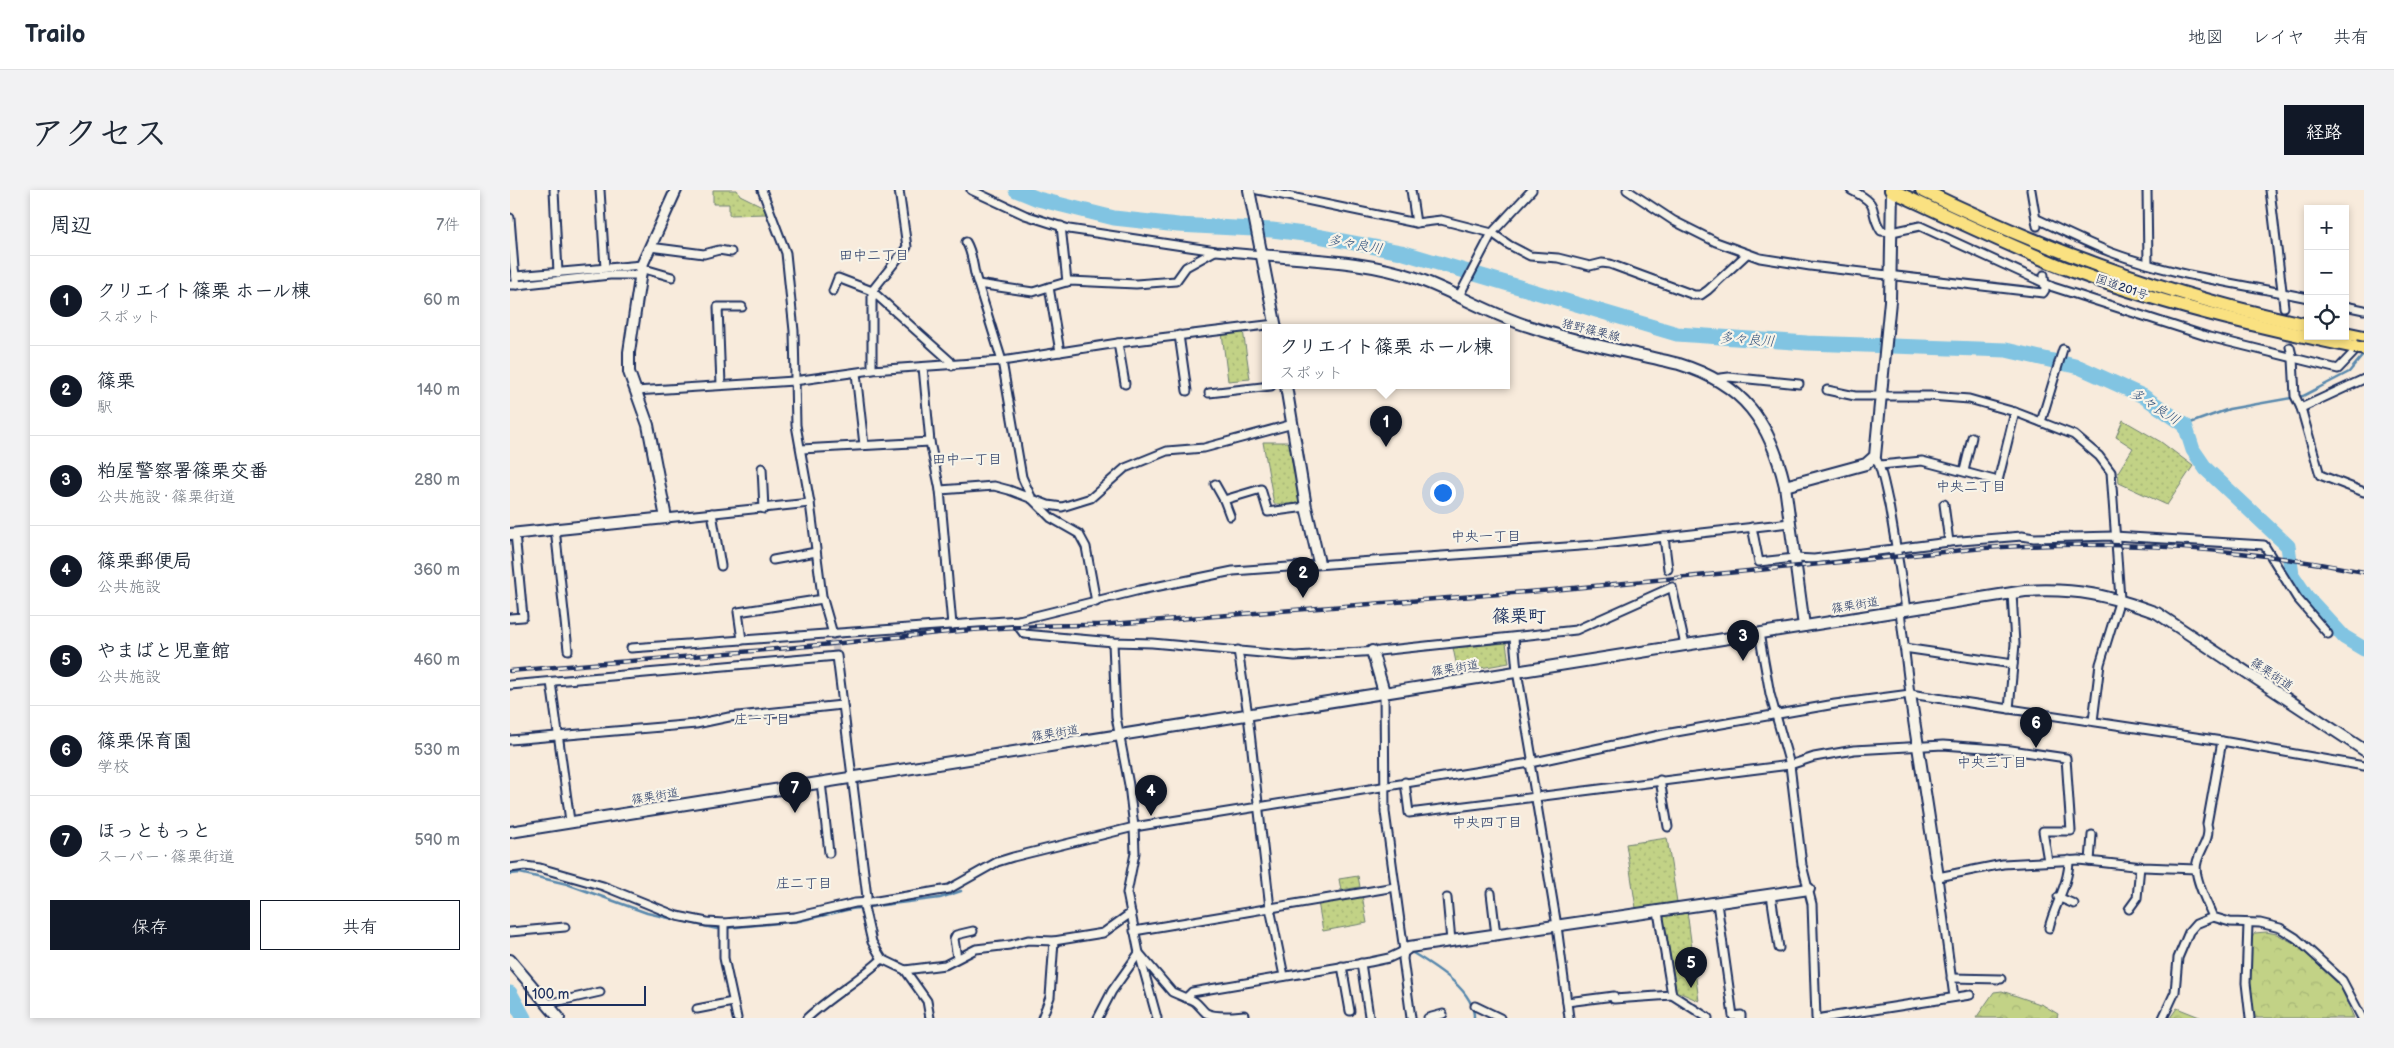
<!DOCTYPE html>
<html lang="ja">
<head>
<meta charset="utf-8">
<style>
	:root { --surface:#fff; --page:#f2f2f3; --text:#1f2937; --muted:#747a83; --line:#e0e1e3; --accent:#111827 }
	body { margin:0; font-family:"Balsamiq Sans","Klee One",sans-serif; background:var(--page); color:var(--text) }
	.controls { position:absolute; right:15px; top:15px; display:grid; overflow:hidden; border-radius:0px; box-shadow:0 2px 8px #0003 }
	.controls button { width:45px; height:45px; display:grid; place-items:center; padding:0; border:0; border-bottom:1px solid var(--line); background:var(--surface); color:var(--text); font:25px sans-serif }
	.scale { position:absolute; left:15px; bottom:12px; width:121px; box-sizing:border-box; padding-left:5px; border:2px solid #1b2f5e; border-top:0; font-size:14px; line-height:18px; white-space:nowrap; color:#1b2f5e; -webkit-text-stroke:4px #f7f3e8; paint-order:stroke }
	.you { position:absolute; left:932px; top:302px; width:18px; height:18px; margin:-12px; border:4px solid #fff; border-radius:50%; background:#1a73e8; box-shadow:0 0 0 8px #1a73e833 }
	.badge { display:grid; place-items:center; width:32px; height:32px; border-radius:50%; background:var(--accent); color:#fff; font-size:16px; font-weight:700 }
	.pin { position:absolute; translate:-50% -41px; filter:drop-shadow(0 1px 2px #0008) }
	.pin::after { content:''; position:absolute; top:26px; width:18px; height:15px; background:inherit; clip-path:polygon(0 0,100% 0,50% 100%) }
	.popup { position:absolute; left:752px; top:134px; width:248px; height:65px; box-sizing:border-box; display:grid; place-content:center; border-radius:0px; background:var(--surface); filter:drop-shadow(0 1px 4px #0005); font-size:16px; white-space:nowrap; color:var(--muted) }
	.popup b { font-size:19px; color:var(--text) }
	.popup::after { content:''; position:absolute; left:50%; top:100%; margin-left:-10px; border:10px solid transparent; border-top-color:var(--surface) }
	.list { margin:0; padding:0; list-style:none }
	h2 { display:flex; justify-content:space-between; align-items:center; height:65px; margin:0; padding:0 20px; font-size:21px }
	h2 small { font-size:16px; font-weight:400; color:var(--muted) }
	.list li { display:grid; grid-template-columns:32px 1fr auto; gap:15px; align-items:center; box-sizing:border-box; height:90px; padding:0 20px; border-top:1px solid var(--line) }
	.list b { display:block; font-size:19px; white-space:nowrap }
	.list p { margin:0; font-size:16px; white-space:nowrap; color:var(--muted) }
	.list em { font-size:16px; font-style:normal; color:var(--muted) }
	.actions { display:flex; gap:10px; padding:15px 20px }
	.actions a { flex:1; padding:11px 0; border:1px solid var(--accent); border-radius:0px; text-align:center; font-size:18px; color:var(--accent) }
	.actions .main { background:var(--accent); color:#fff }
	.icon { flex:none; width:28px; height:28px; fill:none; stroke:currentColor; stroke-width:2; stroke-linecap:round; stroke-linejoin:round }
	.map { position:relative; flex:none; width:1854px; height:828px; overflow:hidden; border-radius:0px }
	header { display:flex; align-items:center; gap:30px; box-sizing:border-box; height:70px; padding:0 25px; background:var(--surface); border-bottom:1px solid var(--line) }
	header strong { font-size:24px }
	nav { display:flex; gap:28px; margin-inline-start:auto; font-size:18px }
	.intro { display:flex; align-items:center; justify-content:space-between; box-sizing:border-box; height:120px; padding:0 30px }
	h1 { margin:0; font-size:35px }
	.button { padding:12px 22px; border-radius:0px; background:var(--accent); color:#fff; font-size:18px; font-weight:700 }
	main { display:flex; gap:30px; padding:0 30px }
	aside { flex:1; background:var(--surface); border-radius:0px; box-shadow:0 2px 8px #0003 }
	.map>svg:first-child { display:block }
	.grass { fill:url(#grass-dots); stroke:#6e8072 }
	.forest { fill:url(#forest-crowns); stroke:#6e8072 }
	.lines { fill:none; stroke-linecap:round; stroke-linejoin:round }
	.stream { stroke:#5888ad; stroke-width:2.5 }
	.river { stroke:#81c4e2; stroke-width:15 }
	.street-tunnel { stroke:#ccc5c3; stroke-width:7; stroke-dasharray:7 3.5; stroke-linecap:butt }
	.street-casing { stroke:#1b2f5e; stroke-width:11 }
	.secondary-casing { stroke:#1b2f5e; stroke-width:14 }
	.highway-casing { stroke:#1b2f5e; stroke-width:16 }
	.street { stroke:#f7f3e8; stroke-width:7 }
	.secondary { stroke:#f7f3e8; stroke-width:10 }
	.highway { stroke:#fae181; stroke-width:12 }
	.rail-casing { stroke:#1b2f5e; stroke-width:4.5 }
	.rail { stroke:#f7f3e8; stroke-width:2.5; stroke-dasharray:8; stroke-linecap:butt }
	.highway-bridge-casing { stroke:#1b2f5e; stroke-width:16; stroke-linecap:butt }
	.highway-bridge { stroke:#fae181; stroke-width:12 }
	.labels { text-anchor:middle; stroke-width:4.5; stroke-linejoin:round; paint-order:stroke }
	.street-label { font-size:12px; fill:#1b2f5e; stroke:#f7f3e8 }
	.water-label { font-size:14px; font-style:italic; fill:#34547f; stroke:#f7f3e8 }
	.neighbourhood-label { font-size:14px; fill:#1b2f5e; stroke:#f7f3e8 }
	.district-label { font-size:18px; font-weight:bold; fill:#1b2f5e; stroke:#f7f3e8 }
</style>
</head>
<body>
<header>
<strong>Trailo</strong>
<nav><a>地図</a><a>レイヤ</a><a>共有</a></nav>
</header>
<div class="intro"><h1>アクセス</h1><a class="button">経路</a></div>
<main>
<aside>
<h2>周辺<small>7件</small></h2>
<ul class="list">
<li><span class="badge">1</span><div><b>クリエイト篠栗 ホール棟</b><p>スポット</p></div><em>60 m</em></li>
<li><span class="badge">2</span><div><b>篠栗</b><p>駅</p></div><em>140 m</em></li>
<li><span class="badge">3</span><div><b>粕屋警察署篠栗交番</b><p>公共施設 · 篠栗街道</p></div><em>280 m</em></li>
<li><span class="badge">4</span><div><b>篠栗郵便局</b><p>公共施設</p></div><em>360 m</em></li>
<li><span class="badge">5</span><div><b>やまばと児童館</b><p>公共施設</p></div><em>460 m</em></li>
<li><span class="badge">6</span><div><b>篠栗保育園</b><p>学校</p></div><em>530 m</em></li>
<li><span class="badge">7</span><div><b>ほっともっと</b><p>スーパー · 篠栗街道</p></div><em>590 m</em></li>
</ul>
<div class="actions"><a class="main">保存</a><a>共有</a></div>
</aside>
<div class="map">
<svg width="1854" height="828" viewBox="0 0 1854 828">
	<defs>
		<pattern id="grass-dots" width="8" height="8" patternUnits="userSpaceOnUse" patternTransform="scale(1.25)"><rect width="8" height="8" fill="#c2d286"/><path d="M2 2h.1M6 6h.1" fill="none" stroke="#a6b576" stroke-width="1.8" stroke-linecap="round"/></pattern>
		<pattern id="forest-crowns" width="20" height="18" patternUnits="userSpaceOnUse" patternTransform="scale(1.25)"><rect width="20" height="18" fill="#c2d286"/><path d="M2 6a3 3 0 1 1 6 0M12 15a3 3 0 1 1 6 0" fill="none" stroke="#a6b576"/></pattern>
	</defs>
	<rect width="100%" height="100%" fill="#f8ebdc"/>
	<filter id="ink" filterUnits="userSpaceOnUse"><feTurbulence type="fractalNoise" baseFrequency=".02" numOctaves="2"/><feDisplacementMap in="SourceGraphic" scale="10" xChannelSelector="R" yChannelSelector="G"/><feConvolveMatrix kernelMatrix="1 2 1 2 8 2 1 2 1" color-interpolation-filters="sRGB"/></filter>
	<g filter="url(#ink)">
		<g class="grass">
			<polygon points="203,0 227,0 230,5 256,18 256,24 219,25 219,14 203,14"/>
			<polygon points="733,140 740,189 718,191 712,143"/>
			<polygon points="1613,230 1651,252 1683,276 1657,315 1609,293 1608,282 1623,258 1606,247"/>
			<polygon points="753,252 782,252 793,314 764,314"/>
			<polygon points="996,453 999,473 948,482 943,458"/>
			<polygon points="1157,648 1167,712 1126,718 1116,654"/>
			<polygon points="848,686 850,697 831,700 829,689"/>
			<polygon points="852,705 857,733 813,741 808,712"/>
			<polygon points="1177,721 1189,811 1166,801 1153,724"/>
		</g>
		<g class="forest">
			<path d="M1756,742L1767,744L1789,756L1830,796L1844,828H1745C1741,811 1733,756 1745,743Z"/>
			<polygon points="1492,801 1533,815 1548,824 1547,828 1466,828 1484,802"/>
			<polygon points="1667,818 1692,828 1660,828"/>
		</g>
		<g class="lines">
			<g class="stream">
				<polyline points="1675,235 1719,219 1793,206 1839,182 1854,164"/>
				<polyline points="885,669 897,755"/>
				<polyline points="0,684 10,683 57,694 137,723 207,739 289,731 341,719 430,708 451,701"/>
				<path d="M898,763H903C924,776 965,800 964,828"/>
			</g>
			<g class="river">
				<polyline points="506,0 528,9 604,28 668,35 762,40 802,45 891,62 1167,144 1297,153 1496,160 1569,177 1633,206 1675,235 1683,260 1696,279 1778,356 1782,385 1796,406 1834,447 1854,459"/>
				<polyline points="0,803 14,828"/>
			</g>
			<g class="street-tunnel">
				<polyline points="1527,36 1534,85"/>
				<polyline points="1774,117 1780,157"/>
				<polyline points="323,444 327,466"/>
			</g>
			<g class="street-casing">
				<g id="street">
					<polyline points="44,0 48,83"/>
					<polyline points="90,0 95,78"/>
					<polyline points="252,0 276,63 284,141 286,235 300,313 312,406 323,444"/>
					<polyline points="389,0 397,57 362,101 440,171 442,176"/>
					<polyline points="461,0 515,25 559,39 706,61 752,65"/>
					<polyline points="748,0 906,33 931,30 982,43 999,55 1020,66 1048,68 1080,76 1092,73 1100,74 1184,105 1191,105 1198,100 1237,64"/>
					<polyline points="901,0 906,33"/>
					<polyline points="1117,0 1164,31 1206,52 1250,68 1300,76 1533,103 1535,100 1534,85"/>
					<path d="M1341,0C1373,16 1357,18 1371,41L1382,42L1410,36L1543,97L1699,147L1828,179L1850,156"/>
					<polyline points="1521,0 1527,36"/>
					<polyline points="1637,0 1638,74"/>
					<polyline points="1760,0 1774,117"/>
					<polyline points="0,28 4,78 7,95 0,95"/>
					<path d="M1527,29C1551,40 1575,52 1600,62C1664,86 1732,94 1798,108"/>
					<polyline points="551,36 557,92"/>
					<path d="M456,52C464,65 462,79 468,94"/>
					<polyline points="140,57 194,64 209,60 221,62"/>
					<polyline points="131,78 162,87"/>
					<polyline points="6,86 132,75"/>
					<polyline points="7,95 100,85 130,85"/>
					<polyline points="539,97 523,102 468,94 492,171 512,287 522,309 541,328 569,344 576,357 586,412"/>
					<polyline points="323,101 328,88 362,101 362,180"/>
					<polyline points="949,106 982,43 1022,0"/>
					<polyline points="1835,116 1854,120"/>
					<polyline points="669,145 677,201"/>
					<polyline points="608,153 615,194"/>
					<polyline points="1780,157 1783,169 1785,206 1791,218 1810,285 1854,302"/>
					<polyline points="550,162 539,97 560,91 626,94 666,91 676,77 705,61"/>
					<polyline points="346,183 354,255"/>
					<polyline points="1203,189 1219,187 1289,194"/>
					<polyline points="211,195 208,117 232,117"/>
					<polyline points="1317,200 1345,206 1420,206 1459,209 1505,222 1564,245 1589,266 1601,282 1610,409 1590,474 1583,531"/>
					<polyline points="125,201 284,191 362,180 492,171 608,153 765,134"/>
					<polyline points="699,203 761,196"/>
					<polyline points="1791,218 1854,189"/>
					<polyline points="1531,232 1553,159"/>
					<polyline points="420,252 430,300 442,435"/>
					<polyline points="291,259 420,252 413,177"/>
					<path d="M1365,266C1373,281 1375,299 1379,315C1385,350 1391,385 1396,420"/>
					<polyline points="1370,275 1412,271 1488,291 1505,222"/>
					<polyline points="252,278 254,319"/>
					<polyline points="1454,281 1462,247"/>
					<polyline points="705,294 714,310 751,299 758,322 796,317"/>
					<polyline points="430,300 484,296 499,300 538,315 552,317 581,308 615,278 657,261 694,258 783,234"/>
					<polyline points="714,310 720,326"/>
					<polyline points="1434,314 1439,352"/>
					<polyline points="202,323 211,376"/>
					<polyline points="156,328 300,313"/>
					<polyline points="1242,337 1249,372 1284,368 1304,369 1439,352 1512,346 1524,348 1604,346 1754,355 1787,408 1818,444"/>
					<polyline points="45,338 58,460"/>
					<polyline points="1154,347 1158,379"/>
					<polyline points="263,370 306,362"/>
					<polyline points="1390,421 1400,504"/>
					<polyline points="0,428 13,427 5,343"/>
					<polyline points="509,430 508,436 514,444 603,452 642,453 785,466 869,461 1066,440 1162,397 1175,455"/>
					<polyline points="1249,443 1260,504 1280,575 1292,675 1302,714 1306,828"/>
					<polyline points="1004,448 1007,481 1022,568 1020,573 1047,736 1059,828"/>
					<polyline points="232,450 228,422 313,409"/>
					<polyline points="603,452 606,527 619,595 624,637 625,663 617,703 629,763 647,828"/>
					<polyline points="121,458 509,430 630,400 723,381 1084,355 1280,333"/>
					<polyline points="1394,458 1503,474"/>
					<polyline points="728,460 738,525 760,718 774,786"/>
					<polyline points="41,492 60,631"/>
					<polyline points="0,495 327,466 357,707 354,717 362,752 372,769 395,780 435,775 466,759 500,755 518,750 544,751 593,743 621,723"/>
					<polyline points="874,502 875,622 894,761 893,769 901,828"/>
					<polyline points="1499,519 1505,454 1502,403"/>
					<polyline points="0,550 186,534 219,527 332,515"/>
					<polyline points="1150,590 1158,637"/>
					<polyline points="311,592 319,663"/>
					<polyline points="895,592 899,623 1280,575 1304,567 1344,560 1433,555 1501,560 1556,568 1561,641 1533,641 1538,671"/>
					<polyline points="1580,671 1582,645"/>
					<polyline points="0,678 15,676 30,678 93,696 167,726 197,732 214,733 285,727 345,713 361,712 439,699 487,672 503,667 624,637 1020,573 1155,544 1325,514 1400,504 1712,551 1854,576"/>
					<polyline points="981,703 986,745"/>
					<polyline points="1261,705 1269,758"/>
					<polyline points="1548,707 1564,714"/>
					<polyline points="937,708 941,751"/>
					<polyline points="1207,713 1223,826 1231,825 1231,828"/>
					<polyline points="1619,719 1627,708 1630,676"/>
					<polyline points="1148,722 1162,805 1198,828"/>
					<path d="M1703,727C1697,713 1687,694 1686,679C1686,662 1702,651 1697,634L1712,551"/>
					<polyline points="214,733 214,768 227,828"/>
					<polyline points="1738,734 1736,793 1740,828"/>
					<path d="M1539,738C1544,716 1559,694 1559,670"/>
					<polyline points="624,741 885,697"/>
					<polyline points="0,742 55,737"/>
					<polyline points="447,768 444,749 446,745 463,741"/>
					<polyline points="851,773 859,826"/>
					<polyline points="832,776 840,821"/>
					<polyline points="395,780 417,811 420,828"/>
					<polyline points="1441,788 1491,789"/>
					<polyline points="1444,807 1428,687 1493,674 1569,670 1633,677 1686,679"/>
					<path d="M676,808C687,810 689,817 696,823C706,828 723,826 734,825"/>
					<polyline points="1057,812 1104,806 1104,809 1162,805"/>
					<polyline points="37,814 90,802"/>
					<polyline points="965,816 990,828"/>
					<polyline points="187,819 223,812"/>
					<path d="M297,828C321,806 348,791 372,769"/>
					<polyline points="532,828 540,807 544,751"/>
					<polyline points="588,828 602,801 629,763 662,802 676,808 682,802 860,772 879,768 894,761"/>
					<polyline points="918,828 933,824"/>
					<polyline points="1312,828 1460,805"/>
					<polyline points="1653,828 1665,802 1668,768 1679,742 1686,734 1703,727 1720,732 1750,733 1770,738 1786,748 1832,790 1852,828"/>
				</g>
			</g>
			<g class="secondary-casing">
				<g id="secondary">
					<polyline points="739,0 766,138"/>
					<path d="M752,65C804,70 856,71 906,88C945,102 981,125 1021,137C1069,153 1119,162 1169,174C1234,194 1260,232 1275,296L1294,436"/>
					<polyline points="776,196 796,317 809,373"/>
					<polyline points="1275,296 1356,274 1365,266 1380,111 1382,0"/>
					<polyline points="0,344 156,328 138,235 119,182 119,162 132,75 166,0"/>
					<polyline points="862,461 874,502"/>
					<polyline points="1400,504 1428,687"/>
					<path d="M0,642L1515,401C1567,398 1598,405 1647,423L1854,560"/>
					<polyline points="894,761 899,757 941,751 1299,699"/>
					<polyline points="0,770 49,828"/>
				</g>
			</g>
			<g class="highway-casing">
				<g id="highway">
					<path d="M1381,0C1437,26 1493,53 1550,76C1646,113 1745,136 1845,157"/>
					<path d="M1412,0C1535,60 1663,107 1798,135"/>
					<polyline points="1835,143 1854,147"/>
				</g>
			</g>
			<use href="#street" class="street"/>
			<use href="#secondary" class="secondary"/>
			<use href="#highway" class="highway"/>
			<g class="rail-casing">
				<path id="rail" d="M0,481C103,472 206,465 309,455C402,446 494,434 588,435L1043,400L1474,358C1601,350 1729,357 1854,382"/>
			</g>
			<use href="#rail" class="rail"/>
			<g class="highway-bridge-casing">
				<polyline id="highway-bridge" points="1845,157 1854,159"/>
			</g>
			<use href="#highway-bridge" class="highway-bridge"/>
		</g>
	</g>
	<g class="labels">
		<g class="street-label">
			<text transform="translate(1612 97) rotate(19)" y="4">国道201号</text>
			<text transform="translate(1081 140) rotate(14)" y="4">猪野篠栗線</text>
			<text transform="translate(1345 415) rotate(-9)" y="4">篠栗街道</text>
			<text transform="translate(945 478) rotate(-9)" y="4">篠栗街道</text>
			<text transform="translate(1762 484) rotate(34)" y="4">篠栗街道</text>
			<text transform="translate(545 543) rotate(-9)" y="4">篠栗街道</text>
			<text transform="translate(145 606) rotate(-9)" y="4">篠栗街道</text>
		</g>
		<g class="water-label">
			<text transform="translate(845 54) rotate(10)" y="5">多々良川</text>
			<text transform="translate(1237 149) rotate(4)" y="5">多々良川</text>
			<text transform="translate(1645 216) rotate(32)" y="5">多々良川</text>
		</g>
		<g class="neighbourhood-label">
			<text x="364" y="70">田中二丁目</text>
			<text x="457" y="274">田中一丁目</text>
			<text x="1461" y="301">中央二丁目</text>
			<text x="976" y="351">中央一丁目</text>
			<text x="252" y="534">庄一丁目</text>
			<text x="1482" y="577">中央三丁目</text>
			<text x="977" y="637">中央四丁目</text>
			<text x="294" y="698">庄二丁目</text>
		</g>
		<g class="district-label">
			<text x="1009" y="432">篠栗町</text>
		</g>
	</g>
</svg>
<div class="controls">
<button>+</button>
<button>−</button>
<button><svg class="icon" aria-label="locate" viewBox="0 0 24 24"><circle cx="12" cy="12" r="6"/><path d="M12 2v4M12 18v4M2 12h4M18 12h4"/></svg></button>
</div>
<div class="scale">100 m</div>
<div class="you"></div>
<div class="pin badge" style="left:876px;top:257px">1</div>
<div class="popup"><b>クリエイト篠栗 ホール棟</b>スポット</div>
<div class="pin badge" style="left:793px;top:408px">2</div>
<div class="pin badge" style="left:1233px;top:471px">3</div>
<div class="pin badge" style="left:641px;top:626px">4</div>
<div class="pin badge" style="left:1181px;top:798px">5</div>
<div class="pin badge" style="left:1526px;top:558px">6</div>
<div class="pin badge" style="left:285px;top:623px">7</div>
</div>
</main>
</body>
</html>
